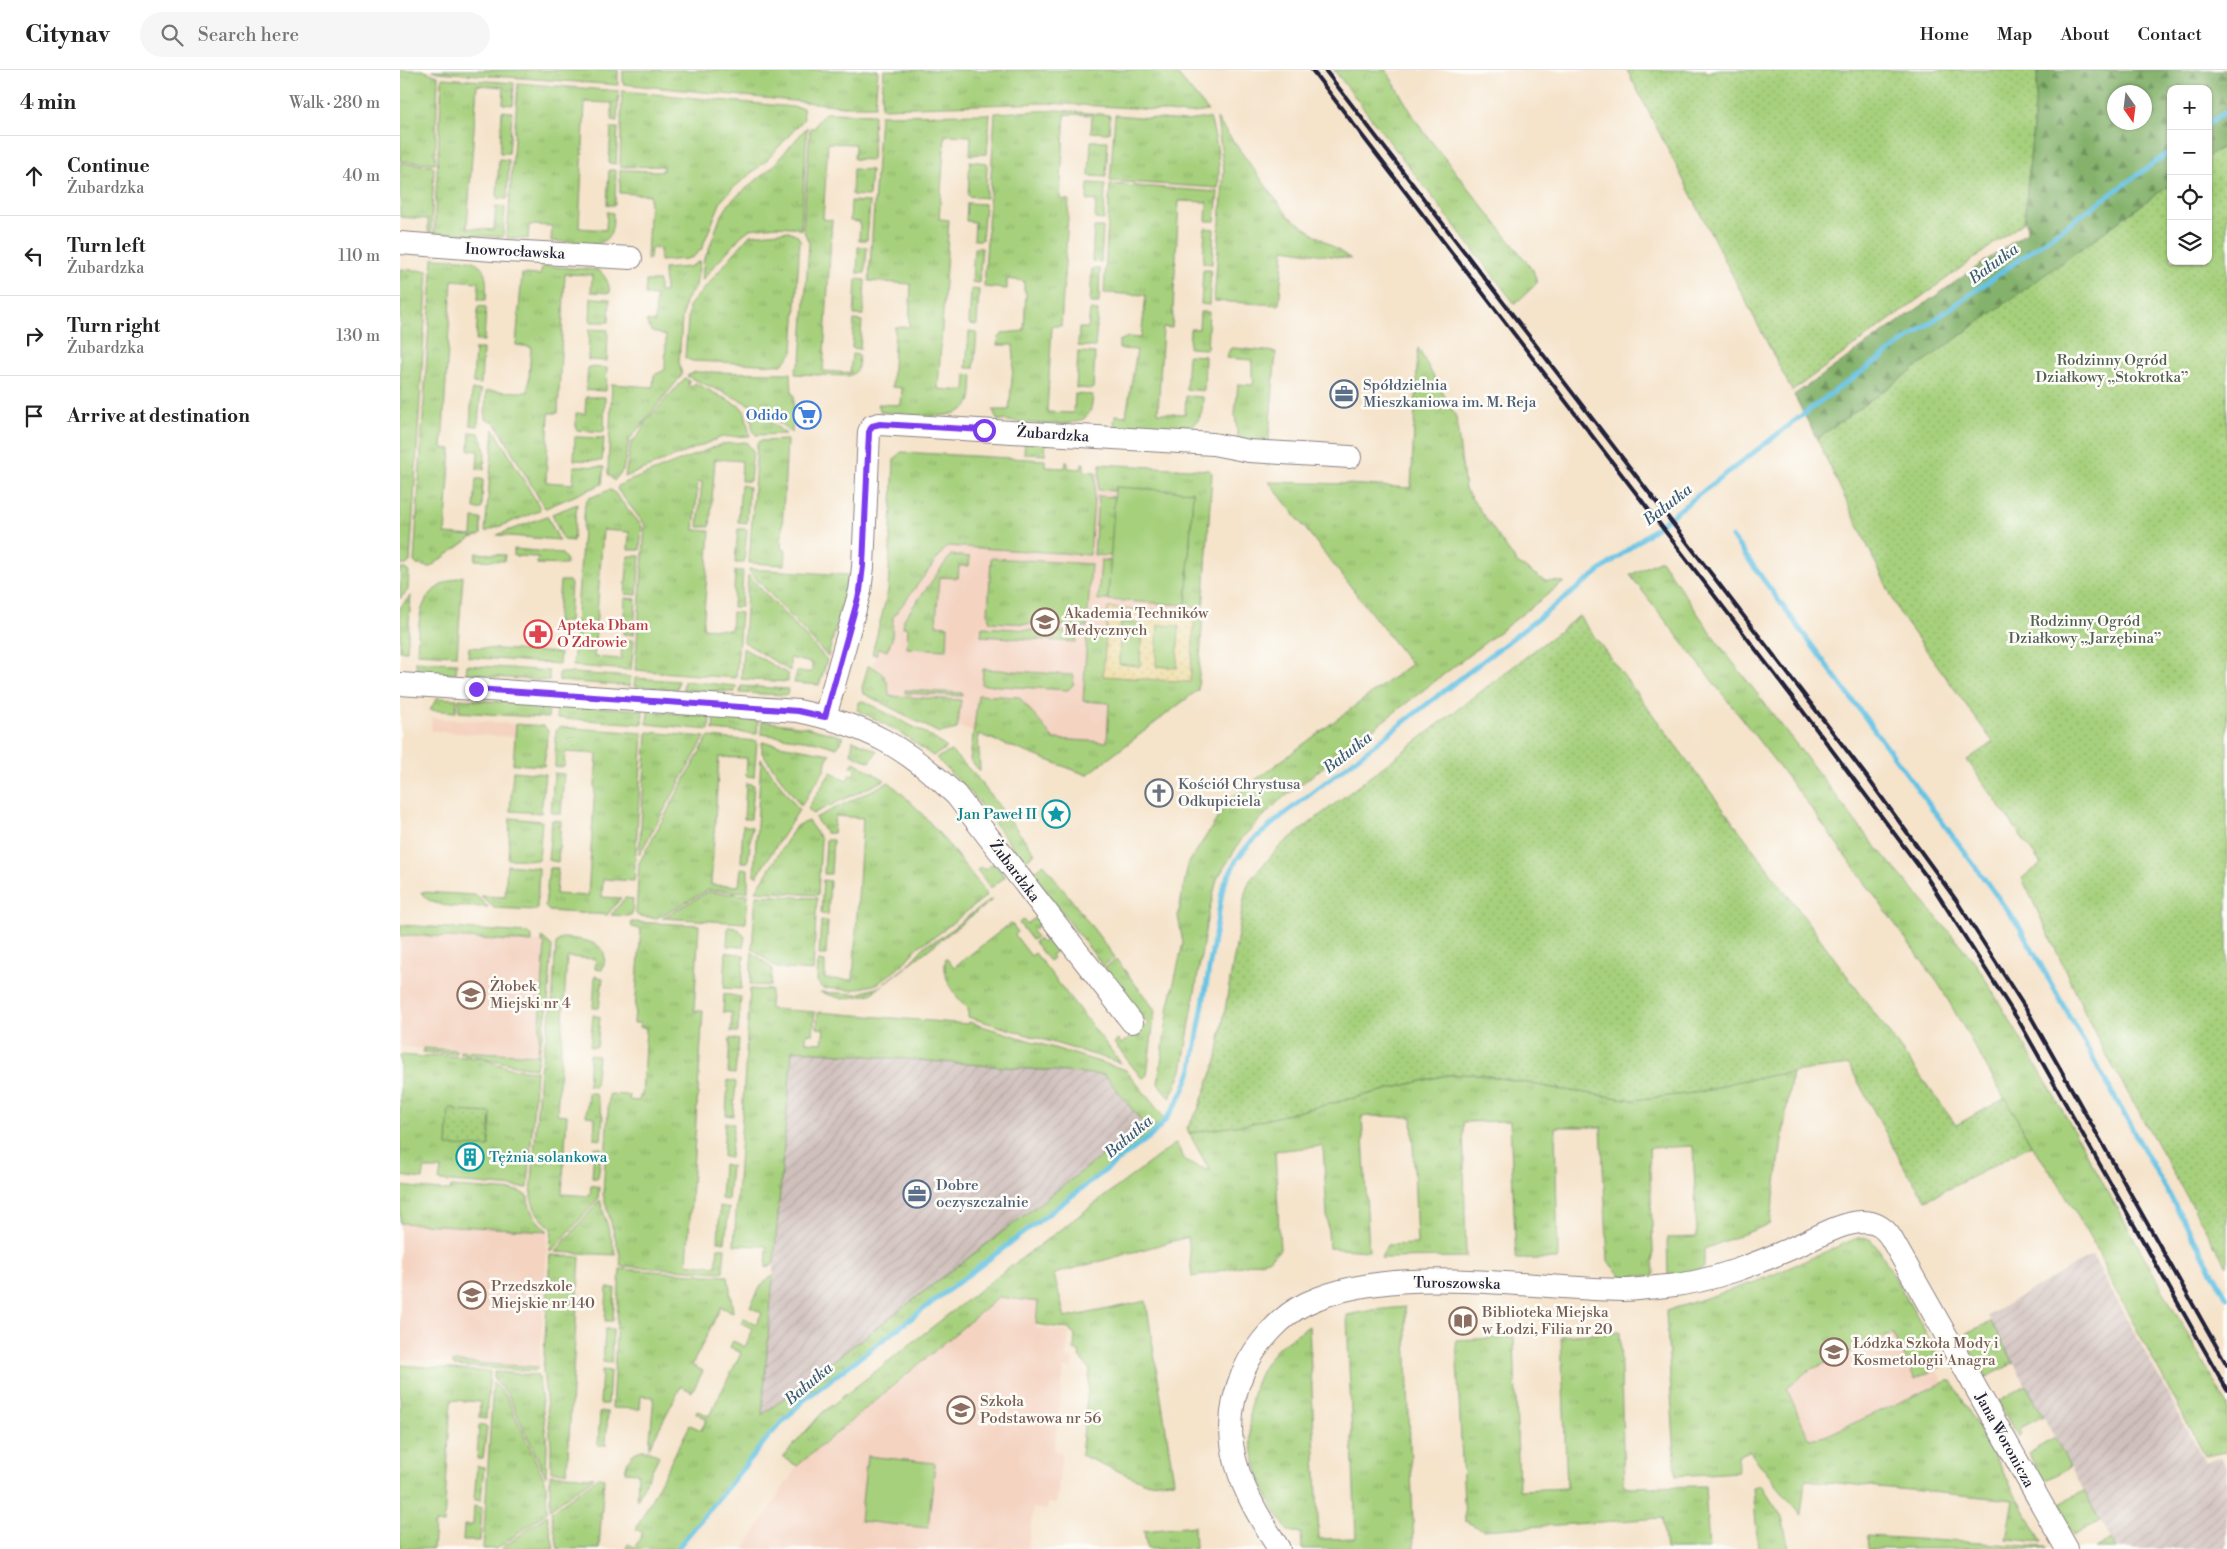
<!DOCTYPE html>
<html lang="en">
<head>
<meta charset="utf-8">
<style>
	:root { --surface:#fff; --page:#f6f6f6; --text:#222; --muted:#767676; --line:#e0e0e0 }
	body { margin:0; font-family:"Libre Bodoni",serif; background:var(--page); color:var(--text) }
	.controls { position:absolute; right:15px; top:15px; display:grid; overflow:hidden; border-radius:10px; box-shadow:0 1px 4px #0004 }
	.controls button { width:45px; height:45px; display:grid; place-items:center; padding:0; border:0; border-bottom:1px solid var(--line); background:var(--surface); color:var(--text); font:25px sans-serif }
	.compass { position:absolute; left:1707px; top:15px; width:45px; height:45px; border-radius:50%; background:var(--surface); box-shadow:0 1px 4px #0004; rotate:166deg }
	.stop { position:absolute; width:15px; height:15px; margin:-11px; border:4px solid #7c3aed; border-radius:50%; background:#fff }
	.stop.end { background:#7c3aed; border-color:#fff; box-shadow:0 1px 5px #0008 }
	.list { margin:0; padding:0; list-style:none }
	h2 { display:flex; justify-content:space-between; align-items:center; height:65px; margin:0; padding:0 20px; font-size:21px }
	h2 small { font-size:16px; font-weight:400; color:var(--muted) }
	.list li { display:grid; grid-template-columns:32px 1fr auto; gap:15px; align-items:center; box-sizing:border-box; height:80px; padding:0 20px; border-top:1px solid var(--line) }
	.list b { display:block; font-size:19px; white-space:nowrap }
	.list p { margin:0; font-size:16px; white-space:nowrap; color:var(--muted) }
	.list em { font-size:16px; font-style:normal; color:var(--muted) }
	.icon { flex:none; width:28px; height:28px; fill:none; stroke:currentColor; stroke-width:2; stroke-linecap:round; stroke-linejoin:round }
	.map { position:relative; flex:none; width:1827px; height:1479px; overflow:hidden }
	header { display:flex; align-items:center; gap:30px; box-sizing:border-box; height:70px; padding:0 25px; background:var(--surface); border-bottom:1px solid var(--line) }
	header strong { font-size:24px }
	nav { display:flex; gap:28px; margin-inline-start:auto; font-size:18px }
	.search { width:350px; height:45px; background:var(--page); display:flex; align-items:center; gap:12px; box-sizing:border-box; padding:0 18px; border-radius:28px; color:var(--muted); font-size:19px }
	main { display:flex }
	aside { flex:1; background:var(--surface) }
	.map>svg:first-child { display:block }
	.built { fill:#f4d3c1 }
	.industrial { fill:url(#industrial-furrows) }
	.grass { fill:url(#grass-tufts); stroke:#64795c }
	.forest { fill:url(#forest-firs); stroke:#536a54; fill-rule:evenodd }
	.sand { fill:url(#sand-dots); stroke:#887e6c }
	.garden { fill:url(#garden-dots); stroke:#64795c }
	.pitch { fill:#a6d07c; stroke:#64795c }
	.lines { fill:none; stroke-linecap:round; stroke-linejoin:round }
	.stream { stroke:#66c3e4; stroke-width:5 }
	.minor-casing { stroke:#8c8282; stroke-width:24 }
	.minor { stroke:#fff; stroke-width:22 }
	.rail { stroke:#22223b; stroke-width:4 }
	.route { stroke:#7c3aed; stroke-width:6 }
	.labels { text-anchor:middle; stroke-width:5; stroke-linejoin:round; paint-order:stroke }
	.street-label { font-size:15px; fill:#22223b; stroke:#fdfcf7 }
	.park-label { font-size:15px; fill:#505f52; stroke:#fdfcf7 }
	.service-label { font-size:15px; fill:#4e5e75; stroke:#fdfcf7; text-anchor:start }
	.shop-label { font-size:15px; fill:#366cbe; stroke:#fdfcf7; text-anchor:end }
	.education-label { font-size:15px; fill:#785e54; stroke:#fdfcf7; text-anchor:start }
	.health-label { font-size:15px; fill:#be3a42; stroke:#fdfcf7; text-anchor:start }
	.worship-label { font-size:15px; fill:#5b616d; stroke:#fdfcf7; text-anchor:start }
	.culture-label { font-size:15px; fill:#0d838f; stroke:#fdfcf7; text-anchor:end }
	.water-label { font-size:16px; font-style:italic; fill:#3a5a76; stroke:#fdfcf7 }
</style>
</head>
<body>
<header>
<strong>Citynav</strong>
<div class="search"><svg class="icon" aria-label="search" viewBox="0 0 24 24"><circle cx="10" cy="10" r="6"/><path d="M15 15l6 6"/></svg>Search here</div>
<nav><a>Home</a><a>Map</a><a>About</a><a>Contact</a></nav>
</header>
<main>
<aside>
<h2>4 min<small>Walk · 280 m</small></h2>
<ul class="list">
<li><svg class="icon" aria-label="ahead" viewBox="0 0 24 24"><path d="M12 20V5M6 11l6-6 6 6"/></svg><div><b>Continue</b><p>Żubardzka</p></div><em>40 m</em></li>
<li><svg class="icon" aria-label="left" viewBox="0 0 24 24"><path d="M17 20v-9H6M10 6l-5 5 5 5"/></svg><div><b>Turn left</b><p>Żubardzka</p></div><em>110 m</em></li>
<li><svg class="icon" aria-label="right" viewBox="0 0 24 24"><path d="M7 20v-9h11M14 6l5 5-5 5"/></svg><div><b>Turn right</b><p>Żubardzka</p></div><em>130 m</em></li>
<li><svg class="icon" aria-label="arrive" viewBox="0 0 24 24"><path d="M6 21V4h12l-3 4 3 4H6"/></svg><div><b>Arrive at destination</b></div></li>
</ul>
</aside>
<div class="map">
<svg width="1827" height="1479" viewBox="0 0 1827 1479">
	<defs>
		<pattern id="industrial-furrows" width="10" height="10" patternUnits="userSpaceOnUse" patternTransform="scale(1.25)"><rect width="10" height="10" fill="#d0c0bc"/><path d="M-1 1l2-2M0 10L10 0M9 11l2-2" fill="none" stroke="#b2a5a2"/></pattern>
		<pattern id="grass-tufts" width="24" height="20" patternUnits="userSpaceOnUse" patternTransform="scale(1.25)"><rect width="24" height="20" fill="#a6d07c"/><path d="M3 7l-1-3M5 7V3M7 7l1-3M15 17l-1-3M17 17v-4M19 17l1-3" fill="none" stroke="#8fb26c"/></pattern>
		<pattern id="forest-firs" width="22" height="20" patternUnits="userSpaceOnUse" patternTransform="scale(1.25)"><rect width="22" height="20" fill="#84b26c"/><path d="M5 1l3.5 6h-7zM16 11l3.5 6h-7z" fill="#6c905a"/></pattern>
		<pattern id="sand-dots" width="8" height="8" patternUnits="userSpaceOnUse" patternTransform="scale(1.25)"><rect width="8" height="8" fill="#eeda9e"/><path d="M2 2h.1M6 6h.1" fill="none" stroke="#ccbb89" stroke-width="1.8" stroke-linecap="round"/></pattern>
		<pattern id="garden-dots" width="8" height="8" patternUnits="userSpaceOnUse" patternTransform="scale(1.25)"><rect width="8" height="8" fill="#a6d07c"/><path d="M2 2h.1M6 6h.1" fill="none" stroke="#8fb26c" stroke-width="1.8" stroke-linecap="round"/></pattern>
	</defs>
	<rect width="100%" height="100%" fill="#fdfcf7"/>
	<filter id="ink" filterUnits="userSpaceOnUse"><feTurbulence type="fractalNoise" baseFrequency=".02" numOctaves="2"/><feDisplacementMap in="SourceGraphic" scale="10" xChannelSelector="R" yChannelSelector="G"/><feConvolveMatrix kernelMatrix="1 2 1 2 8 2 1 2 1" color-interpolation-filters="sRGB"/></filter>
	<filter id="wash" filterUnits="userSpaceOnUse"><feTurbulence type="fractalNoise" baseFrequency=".0096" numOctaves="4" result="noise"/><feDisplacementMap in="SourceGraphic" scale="20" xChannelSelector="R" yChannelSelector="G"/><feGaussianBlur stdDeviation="1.12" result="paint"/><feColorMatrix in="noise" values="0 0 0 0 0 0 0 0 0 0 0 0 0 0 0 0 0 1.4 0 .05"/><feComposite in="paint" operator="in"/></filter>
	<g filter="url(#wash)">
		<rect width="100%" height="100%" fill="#f5e3ca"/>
		<g class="built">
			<polygon points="547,393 811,409 798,620 687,705 464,621 496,526"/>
			<polygon points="32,648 116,654 115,667 31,661"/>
			<polygon points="12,865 145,872 138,985 0,977 0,866"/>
			<polygon points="0,1153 148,1161 139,1297 0,1289"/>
			<polygon points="1477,1193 1547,1320 1435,1372 1385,1374 1323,1243"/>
			<polygon points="599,1227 639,1232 636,1258 669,1262 666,1287 673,1289 672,1299 664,1298 654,1381 662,1383 656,1434 648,1433 647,1440 633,1438 628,1479 344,1479 397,1396"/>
		</g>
		<g class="industrial">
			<polygon points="392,980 705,1005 744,1054 362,1346"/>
			<polygon points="1692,1185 1805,1392 1821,1388 1827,1398 1827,1479 1716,1479 1588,1246"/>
		</g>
		<g class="grass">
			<polygon points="0,0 22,0 38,6 35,93 0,91"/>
			<polygon points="32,0 218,0 218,15 38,2"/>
			<polygon points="223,0 478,0 475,36 444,36 223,14"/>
			<polygon points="484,0 774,0 808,41 786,44 733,38 646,33 481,38"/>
			<polygon points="934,0 986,0 1020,57 1133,200 1137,213 1115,234"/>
			<polygon points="42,8 114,13 113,35 103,34 104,17 77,15 67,158 94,160 96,136 105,137 103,167 34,163"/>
			<path d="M118,13L219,21L217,51H212V33L185,32L179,158L206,160L207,142L213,143C213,157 213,168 198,174L151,171L152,156L129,155L128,169L107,168Z"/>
			<polygon points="222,21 403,38 404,49 367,90 332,119 321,131 301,180 293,187 286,189 260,191 260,178 251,178 250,189 247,190 250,125 220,123 220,100 263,101 263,96 220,97"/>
			<path d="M659,40L710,45L709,63L691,62L692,45L665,44L660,129L669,130L661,256H652L647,342L674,343L675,324L693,325C692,333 692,341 686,347C673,360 615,351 597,350L593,340H609L614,288L613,275H597L599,268L603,263L624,261L626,221H624V211L607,209V219L584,217L595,43Z"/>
			<polygon points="102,41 112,42 109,83 100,83"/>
			<path d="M425,43L474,44L472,90L454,89L455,74L428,73L423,149L432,150L423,301L450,303L452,284L459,285C458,296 460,302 448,306L395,304L396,298L401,290L409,173L403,159L410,58H415L417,52Z"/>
			<path d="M590,44L587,84L570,85L571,66L545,65L539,149L549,150L538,319L565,321L566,304L573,305C572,312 573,325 570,332C559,355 502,343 481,342L478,334L501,335L502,318L492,317L495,257H509L511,214L469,211L480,45Z"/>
			<path d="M715,45L785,51L810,48C817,72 821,94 818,118L710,111Z"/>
			<polygon points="817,49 888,146 951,189 884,179 879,235 814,231 824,100"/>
			<polygon points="407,57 401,160 392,157 376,156 350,159 341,166 302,210 304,188 308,182 320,148 331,131 371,98"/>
			<polygon points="211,58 218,58 216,94 209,93"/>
			<polygon points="691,71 708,71 706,107 689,106"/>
			<polygon points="99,89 109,90 107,129 97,128"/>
			<polygon points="570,91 587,93 586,128 568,126"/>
			<polygon points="0,93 32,95 34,98 31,163 28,162 28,149 0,147"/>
			<polygon points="453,99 471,100 469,126 452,125"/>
			<polygon points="209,100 216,100 215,135 207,135"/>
			<polygon points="688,113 705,114 704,150 695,149 696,131 687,130"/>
			<path d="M710,114L818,122L815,151H806L807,132L779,131L772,258L763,257L758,343L785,344L786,326L803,327C803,338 802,350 792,356C776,365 735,357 716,357L714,352L715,345L726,346L737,280L719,279V271L728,267L741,268L746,225L704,223Z"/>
			<polygon points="451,131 470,132 467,170 459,170 460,152 450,151"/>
			<polygon points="567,133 585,134 582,170 574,170 575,152 566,151"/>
			<polygon points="694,157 703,157 701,192 692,191"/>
			<polygon points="805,158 814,159 812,194 803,193"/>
			<polygon points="389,161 397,165 400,170 393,282 382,295 292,291 285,288 289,236 350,165"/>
			<polygon points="458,177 467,177 465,203 457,203"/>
			<polygon points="574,178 582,178 579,213 572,212"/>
			<path d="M33,188C71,190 90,183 86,230H78L79,212L52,210L42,378L51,379L45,464L72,466L73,448L81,449V465L71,468L30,497L17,495L14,492Z"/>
			<polygon points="300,191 296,216 285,231 282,249 279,292 282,305 229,370 223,400 214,411 208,404 208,399 212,314 253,317 254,305 265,300 266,266 251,261 246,251 255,252 256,226 245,225 246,211 259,211 259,222 265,222 264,199 289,197"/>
			<path d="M143,196L198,200C206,206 209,213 210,223L191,222L192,205L165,204L158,343H149L146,412L173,414L174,396L204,397L202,414L146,438L144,437L95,352L85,349L86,321L128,322L131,277L116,275L122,204L140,205Z"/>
			<polygon points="0,199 28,201 10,492 6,495 0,495"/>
			<polygon points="692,199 700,199 699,233 690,233"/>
			<polygon points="803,200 811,200 809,235 801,234"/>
			<polygon points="456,209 465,210 463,245 454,245"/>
			<polygon points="571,219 579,220 577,255 569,254"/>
			<polygon points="191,228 210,229 209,252 190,252"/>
			<polygon points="78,236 86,237 84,271 76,271"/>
			<polygon points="690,240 698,241 695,277 678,276 679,258 688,258"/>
			<polygon points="800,242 809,242 807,279 789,278 790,259 799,259"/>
			<polygon points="454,250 462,251 460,279 452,278"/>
			<polygon points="189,259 208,260 207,291 188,290"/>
			<polygon points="569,261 577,262 574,298 566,298"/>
			<polygon points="833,278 876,282 868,376 838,368 835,345 838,314 853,315 854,309 852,308 852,290 826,288 830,279"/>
			<polygon points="1018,278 1056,347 1065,419 1117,493 1145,511 1164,512 879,731 843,767 817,809 807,850 782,1001 770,1028 758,1014 769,935 783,873 778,846 788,794 830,729 1011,594 869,412 947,414 1011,418"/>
			<polygon points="75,279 83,279 81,314 73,313"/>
			<polygon points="678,282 695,283 693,319 676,318"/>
			<polygon points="788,285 805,286 804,321 786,319"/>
			<polygon points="188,297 207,298 206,321 186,320"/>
			<path d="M295,302L391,303L392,324L394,325L392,362L391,363C363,336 322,323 287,306Z"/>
			<polygon points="285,308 289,311 288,315 292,317 295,313 341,337 345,342 350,366 322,367 225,407 231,372 238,366 246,351"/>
			<polygon points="72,320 81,320 78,356 70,355"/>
			<polygon points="186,327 205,327 204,362 176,360 176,343 185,344"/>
			<polygon points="350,341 368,350 386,364 356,365 353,362"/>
			<polygon points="94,359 140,438 139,441 85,462"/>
			<polygon points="70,362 79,363 85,381 84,400 77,399 78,381 69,380"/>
			<polygon points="175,367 204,368 202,391 174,390"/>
			<polygon points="387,370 381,479 386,480 385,495 349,493 357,375 359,371"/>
			<polygon points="625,371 646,372 645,385 624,384"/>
			<polygon points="346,372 353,381 350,411 341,411 342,391 315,389 310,457 298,457 302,412 298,411 294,460 310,461 303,558 331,560 332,542 341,543 336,608 235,600 245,455 217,419 219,415 322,374"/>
			<polygon points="501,382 645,390 645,397 665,398 666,391 668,392 668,398 681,399 682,393 684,393 684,401 696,402 690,485 547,476 493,547 492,569 487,581 478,578 476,585 472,584 488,521 494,390"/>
			<polygon points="700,394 809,400 812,403 798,620 687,705 578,664 580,701 570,690 578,625 619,627 654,669 707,672 709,633 683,631 687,563 706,564 704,606 790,611 795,536 786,535 793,422 715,418 715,421 698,420"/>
			<polygon points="76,409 83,409 82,439 74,439"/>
			<polygon points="341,415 349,417 347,453 338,452"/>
			<polygon points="209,420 213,421 242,456 240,480 228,480 229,462 203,460 194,587 221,589 222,570 234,570 231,600 173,596 185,433 187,429"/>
			<polygon points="698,426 715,427 711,486 694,485"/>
			<polygon points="177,434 173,471 163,470 152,444"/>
			<polygon points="147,446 159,470 97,465"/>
			<polygon points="338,459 347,459 344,493 335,493"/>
			<polygon points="114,479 161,483 166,489 166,495 137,494 138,487 114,486"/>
			<polygon points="76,483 105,485 104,491 75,490"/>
			<polygon points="551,485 570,487 569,496 559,496 558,508 539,507 536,555 548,556 547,580 507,578 508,557 503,557 504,549"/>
			<polygon points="228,486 240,486 237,525 225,524"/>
			<polygon points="591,488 691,494 687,557 590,552 588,545"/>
			<polygon points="701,490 711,491 708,530 698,530"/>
			<polygon points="1261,490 1318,573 1466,765 1575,892 1651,1020 1827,1335 1827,1384 1826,1382 1805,1386 1708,1206 1698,1181 1658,1112 1631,1075 1540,916 1408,734 1230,505"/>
			<polygon points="0,498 5,499 9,502 8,520 0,529"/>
			<polygon points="349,499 449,505 428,587 349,501"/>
			<polygon points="335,501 343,501 341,537 333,537"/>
			<polygon points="348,505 427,590 419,615 394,613 397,602 412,602 412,593 390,588 390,601 344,572"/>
			<path d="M63,506L57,585L17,583C19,542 18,519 63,506Z"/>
			<polygon points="160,511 169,511 171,514 169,552 157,552"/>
			<polygon points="11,525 7,581 0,581 0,537"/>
			<polygon points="225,528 236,529 234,565 223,564"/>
			<polygon points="582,557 677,563 676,572 581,566"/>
			<polygon points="69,577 160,583 159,594 68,587"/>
			<polygon points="343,578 388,604 388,612 341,609"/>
			<polygon points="15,591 57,593 56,604 18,602"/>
			<polygon points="67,595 149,601 149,611 66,605"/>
			<path d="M468,596C484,600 489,611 489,626L561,630L557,659L539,663L463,623L462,618Z"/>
			<polygon points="583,599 674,605 673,615 668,620 582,615"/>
			<polygon points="159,602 231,607 230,616 159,611"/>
			<polygon points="235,608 278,611 277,619 234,616"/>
			<polygon points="284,611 336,616 335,622 283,620"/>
			<polygon points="341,616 388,619 387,625 340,623"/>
			<polygon points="505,620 562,623 562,626 505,623"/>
			<polygon points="37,628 57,629 56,642 30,640"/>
			<polygon points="59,629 149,635 148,648 59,642"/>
			<polygon points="463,631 529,665 547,678 533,686 498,661 457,640 459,632"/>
			<polygon points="157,635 243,640 242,654 156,648"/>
			<polygon points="248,641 310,646 309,660 247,654"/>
			<polygon points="314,647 358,651 357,664 313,660"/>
			<polygon points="362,651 405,657 444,667 437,678 417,672 361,664"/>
			<polygon points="116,654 144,656 148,660 144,696 113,694"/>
			<polygon points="160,657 243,663 234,811 203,809 202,827 221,828 207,845 149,841 145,837 149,798 158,798 156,824 188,826 197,684 165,682 164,697 155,697 156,660"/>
			<polygon points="248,662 305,667 239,785 247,663"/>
			<polygon points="308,667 357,671 354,707 346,706 347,688 319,687 311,815 339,816 341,798 348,799 348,822 308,820 257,848 238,846 236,844 239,793"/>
			<polygon points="453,670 477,681 470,692 451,684"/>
			<polygon points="362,672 430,684 426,691 425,699 401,736 362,683"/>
			<polygon points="551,681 575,705 635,783 624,792 571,723 536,688"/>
			<polygon points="361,689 399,740 357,806 354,805"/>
			<polygon points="454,692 485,710 412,744 408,738 431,702 447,710 450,704 453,705 456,699 451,696"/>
			<polygon points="113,701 145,704 141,743 110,741"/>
			<polygon points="154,703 164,704 161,744 151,742"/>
			<path d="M489,712C527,744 555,784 586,822L585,827L537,865L519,876L500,897L477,914L452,920L422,918L417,911L418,891L425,892V909L453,910L463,748L435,746L433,763H426L415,748Z"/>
			<polygon points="346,713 354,715 351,749 344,749"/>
			<polygon points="110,748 142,751 139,790 108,789"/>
			<polygon points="152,750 161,751 158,792 148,790"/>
			<polygon points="408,751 421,769 418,825 356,821 396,756"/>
			<polygon points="343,755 352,757 348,792 341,792"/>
			<polygon points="426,770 433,770 431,804 424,804"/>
			<polygon points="594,793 605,807 591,818 577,800 581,797 584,800"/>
			<polygon points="644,794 715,887 703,896 632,803"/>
			<polygon points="107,795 139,798 137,840 94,838 81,826 105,827"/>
			<polygon points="423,810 430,811 428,845 421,844"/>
			<path d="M21,822L75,825L88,837C69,836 31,841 21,822Z"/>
			<polygon points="308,822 348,825 346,853 262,848"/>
			<polygon points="356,825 417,828 413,901 377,898 352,878"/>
			<polygon points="225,828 233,829 232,844 229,846 211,845"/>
			<polygon points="592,830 471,924 443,929 420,922 457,924 479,917 505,898 526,875 540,868 588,831"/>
			<polygon points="636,847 641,853 632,861 637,867 632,870 619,853 623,850 627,854"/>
			<polygon points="421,851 428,851 426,885 419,885"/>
			<polygon points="231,852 299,855 294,941 303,941 287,1194 316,1196 318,1178 325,1178 323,1202 221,1196 220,1185 203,1124 209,1024 229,1025 229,1030 239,1031 240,1026 242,1026 246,958 240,957 240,953 234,953 241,859 232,857"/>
			<path d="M611,853L618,862L615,865L631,886L635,883L721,993L568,947V938C554,926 541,907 546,888L554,897Z"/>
			<polygon points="1,855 129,863 132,867 132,872 12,865 0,866"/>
			<polygon points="328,857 337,858 345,867 343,877 327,876"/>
			<polygon points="651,865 661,878 651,885 653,888 649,891 634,872 638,869 642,873"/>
			<path d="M142,867L152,876L148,935L136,998C108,996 88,986 60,984V981L138,985L145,873L142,872Z"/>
			<path d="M162,868C180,869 215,871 202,900L195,899L196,889L167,887L157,1044L167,1045L162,1124L190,1126L191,1115L199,1117L198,1129L152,1181H150L152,1158C141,1150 134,1141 131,1127L140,1000L152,936L156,873Z"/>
			<polygon points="326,882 344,885 341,919 324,918"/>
			<polygon points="352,882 372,898 371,916 350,915"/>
			<polygon points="716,889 755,940 747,1005 744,1008 740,1006 714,973 718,970 721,974 748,954 705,898"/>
			<polygon points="195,906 203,908 199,938 193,938"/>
			<polygon points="350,919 371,920 370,939 415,942 413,964 406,964 406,972 422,973 424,959 417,958 418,942 568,954 569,952 726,1000 766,1050 752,1065 404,1330 370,1365 277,1479 226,1479 228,1474 235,1477 243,1463 236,1459 290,1355 301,1360 307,1349 296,1343 297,1340 309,1346 341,1283 330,1277 333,1271 345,1277 353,1259 342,1253 344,1248 356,1254 362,1243 350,1237 362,1214 373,1205 362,1345 744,1054 705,1005 392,980 374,1193 366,1198 367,1176 334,1175"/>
			<polygon points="324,924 341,927 338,962 331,962 332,943 323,942"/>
			<polygon points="193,945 200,947 197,977 190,977"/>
			<polygon points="330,968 339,970 335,1004 328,1003"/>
			<polygon points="23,978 56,980 56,984 23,982"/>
			<polygon points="190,984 198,986 195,1016 188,1015"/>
			<polygon points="0,985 26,987 31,985 79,988 113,999 136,1001 128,1118 39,1111 41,1099 24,1099 23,1109 0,1106"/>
			<polygon points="1392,1002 1370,1154 1304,1179 1304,1198 1284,1204 1268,1205 1267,1168 1297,1167 1293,1076 1249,1078 1254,1206 1221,1206 1208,1191 1201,1057 1155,1057 1158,1189 1116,1189 1110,1051 1063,1052 1066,1187 981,1188 987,1175 1017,1174 1012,1047 962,1046 969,1181 929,1178 923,1076 875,1081 880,1180 868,1190 792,1207 788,1167 654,1204 665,1248 746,1231 774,1411 746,1413 681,1385 690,1300 680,1288 679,1282 674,1280 675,1264 668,1259 636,1254 638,1232 599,1227 397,1396 383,1387 422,1343 590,1212 776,1073 786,1092 810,1101 789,1063 848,1054 1046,1005 1078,1004 1159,1019 1233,1030 1301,1022 1334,1012"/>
			<polygon points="328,1010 336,1012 333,1046 326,1045"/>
			<polygon points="188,1023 194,1023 196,1025 203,1047 201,1070 194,1069 195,1047 186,1046"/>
			<polygon points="325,1052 334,1054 330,1088 323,1087"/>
			<polygon points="194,1077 202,1078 198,1108 192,1108"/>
			<polygon points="323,1094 331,1096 328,1130 321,1129"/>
			<path d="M0,1116L50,1121L51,1117L119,1121L128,1127C129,1142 138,1153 148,1161L0,1153Z"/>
			<polygon points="200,1130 216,1185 155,1182"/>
			<polygon points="320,1136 329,1138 325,1172 318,1171"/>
			<polygon points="1464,1167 1471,1170 1480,1181 1543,1293 1542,1296 1515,1309 1492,1263 1406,1302 1387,1319 1409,1369 1425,1366 1547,1311 1552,1311 1642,1472 1606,1469 1613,1430 1405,1410 1401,1445 1349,1381 1338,1385 1338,1402 1276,1406 1266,1241 1361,1210 1457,1168"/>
			<polygon points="150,1185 180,1187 167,1402 151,1401 151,1374 143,1301"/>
			<polygon points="220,1199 328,1206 333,1242 321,1237 292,1295 303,1301 292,1322 281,1316 249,1378 254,1327 241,1326 240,1339 212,1338"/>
			<polygon points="207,1218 215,1218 213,1251 205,1251"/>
			<path d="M1005,1237L1014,1479H902L901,1463L888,1461C851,1410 829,1329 878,1278C886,1270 899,1263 909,1256L919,1469L956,1468L947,1245L973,1240Z"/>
			<polygon points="1591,1252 1614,1293 1585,1308 1564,1268 1568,1262"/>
			<polygon points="205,1259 213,1259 211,1293 203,1292"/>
			<polygon points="1220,1262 1224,1417 1305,1416 1309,1479 1266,1479 1262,1448 1083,1460 1065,1451 1056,1270 1114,1267 1119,1420 1167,1418 1161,1266"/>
			<polygon points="52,1292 139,1297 135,1301 54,1296"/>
			<polygon points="0,1295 90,1302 86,1349 79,1348 80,1332 51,1330 44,1454 35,1453 33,1479 0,1479"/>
			<polygon points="202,1300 210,1301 208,1334 200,1334"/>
			<polygon points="94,1302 137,1305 139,1308 147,1375 146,1407 108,1325 94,1309"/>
			<polygon points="93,1312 106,1326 146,1413 147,1442 97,1479 83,1479"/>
			<polygon points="1626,1315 1643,1346 1619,1359 1621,1364 1618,1367 1598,1332"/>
			<polygon points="200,1342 208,1342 206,1375 198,1375"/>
			<polygon points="79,1355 87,1357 83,1389 77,1389"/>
			<polygon points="1655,1368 1670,1397 1644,1411 1628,1383"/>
			<path d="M242,1380H248L259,1386L237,1430L238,1403L225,1402C227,1390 230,1383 242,1380Z"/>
			<polygon points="77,1396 84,1397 81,1430 74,1430"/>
			<polygon points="150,1404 194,1407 150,1439"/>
			<polygon points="198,1407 204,1408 199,1479 158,1479 151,1442"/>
			<polygon points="1361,1415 1382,1447 1389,1479 1358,1479 1353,1417"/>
			<polygon points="1684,1421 1700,1451 1673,1466 1656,1436"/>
			<polygon points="74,1436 82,1438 80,1471 63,1471 64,1455 73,1455"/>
			<polygon points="147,1445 154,1479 101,1479"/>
			<polygon points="794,1456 795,1479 747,1479 744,1461"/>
			<polygon points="1468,1466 1645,1477 1646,1479 1467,1479"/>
			<polygon points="1711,1470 1716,1479 1695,1479"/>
		</g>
		<path class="forest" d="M1638,0H1827V73L1808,87V19H1771V114L1417,369L1394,325L1627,162L1625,142ZM1714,22H1744V52H1714Z"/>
		<polygon class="sand" points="708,538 795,543 790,612 703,606"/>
		<g class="garden">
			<polygon points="1227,0 1306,0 1306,3 1314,0 1638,0 1624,152 1392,321"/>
			<polygon points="1827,74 1827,1197 1700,974 1622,808 1641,794 1567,690 1593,672 1500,544 1417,369 1771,114 1771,191 1808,191 1808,87"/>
			<polygon points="1179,546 1413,859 1556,1055 1606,1028 1631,1075 1578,1104 1526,1130 1507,1102 1449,995 1392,1002 1334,1012 1301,1022 1233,1030 1159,1019 1078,1004 1046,1005 848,1054 789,1063 787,1058 798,1040 816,992 845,823 850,810 880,776"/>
			<polygon points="49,1038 55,1038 56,1041 91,1043 89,1077 47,1076"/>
		</g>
		<g class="pitch">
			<polygon points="715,417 793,422 786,535 708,530"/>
			<polygon points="721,552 742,554 740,596 719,594"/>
			<polygon points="758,555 779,556 777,598 756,596"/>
			<polygon points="467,1386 535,1393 528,1458 460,1451"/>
		</g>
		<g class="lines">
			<g class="stream">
				<polyline points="1808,54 1827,41"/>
				<polyline points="1332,467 1619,856 1827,1228"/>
				<path d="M277,1479L370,1365L404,1330L752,1065C771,1046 784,1024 792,998L823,817L837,789L850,773L883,745L1418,333L1771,81"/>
			</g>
		</g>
	</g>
	<g filter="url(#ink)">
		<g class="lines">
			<g class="minor-casing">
				<g id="minor">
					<polyline points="0,173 107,181 231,188"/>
					<path d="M0,614L398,641C466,655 506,677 556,725L732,952"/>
					<polyline points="425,647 460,521 463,497 469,362 472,356 479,354 813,374 849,381 950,387"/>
					<path d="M879,1479C842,1420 813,1369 844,1300C856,1274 881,1245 907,1233C993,1192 1129,1219 1222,1220C1237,1220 1252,1217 1267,1216C1312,1212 1358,1193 1399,1175C1418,1167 1440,1153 1462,1152C1476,1152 1484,1157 1491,1168L1667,1479"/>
				</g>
			</g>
			<use href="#minor" class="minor"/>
			<g class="rail">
				<polyline points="912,0 1399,636 1526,806 1620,953 1827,1320"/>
				<polyline points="925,0 1464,703 1556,830 1631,947 1827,1295"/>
			</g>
		</g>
	</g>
	<g class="lines" filter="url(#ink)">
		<polyline class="route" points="76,619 398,641 425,647 460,521 463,496 469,362 472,356 480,354 584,360"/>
	</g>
	<defs>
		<g id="office-ring" transform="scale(1.4375)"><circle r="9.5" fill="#fdfcf7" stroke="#5c6f8a" stroke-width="1.5"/><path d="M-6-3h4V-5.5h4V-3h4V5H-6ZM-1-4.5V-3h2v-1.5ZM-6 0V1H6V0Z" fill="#5c6f8a"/></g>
		<g id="supermarket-ring" transform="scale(1.4375)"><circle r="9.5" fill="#fdfcf7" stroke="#3f7fe0" stroke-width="1.5"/><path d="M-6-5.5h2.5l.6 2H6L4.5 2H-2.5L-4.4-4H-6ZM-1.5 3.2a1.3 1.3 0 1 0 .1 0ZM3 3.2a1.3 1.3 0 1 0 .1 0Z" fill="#3f7fe0"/></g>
		<g id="university-ring" transform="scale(1.4375)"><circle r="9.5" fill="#fdfcf7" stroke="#8d6e63" stroke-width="1.5"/><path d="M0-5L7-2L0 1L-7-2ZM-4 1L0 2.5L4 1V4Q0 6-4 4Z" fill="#8d6e63"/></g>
		<g id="pharmacy-ring" transform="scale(1.4375)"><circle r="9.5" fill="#fdfcf7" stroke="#e0444e" stroke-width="1.5"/><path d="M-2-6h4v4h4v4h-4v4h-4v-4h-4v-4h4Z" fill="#e0444e"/></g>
		<g id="church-ring" transform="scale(1.4375)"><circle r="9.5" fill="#fdfcf7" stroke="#6b7280" stroke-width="1.5"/><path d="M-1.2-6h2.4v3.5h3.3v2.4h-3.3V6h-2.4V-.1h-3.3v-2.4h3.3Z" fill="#6b7280"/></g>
		<g id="sight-ring" transform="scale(1.4375)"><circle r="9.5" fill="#fdfcf7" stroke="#0f9aa8" stroke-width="1.5"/><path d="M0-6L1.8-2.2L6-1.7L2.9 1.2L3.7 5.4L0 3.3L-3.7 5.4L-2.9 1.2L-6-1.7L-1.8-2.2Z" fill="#0f9aa8"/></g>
		<g id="school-ring" transform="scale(1.4375)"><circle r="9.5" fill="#fdfcf7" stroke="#8d6e63" stroke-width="1.5"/><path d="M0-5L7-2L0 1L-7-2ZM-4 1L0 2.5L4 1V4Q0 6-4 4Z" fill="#8d6e63"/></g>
		<g id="building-ring" transform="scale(1.4375)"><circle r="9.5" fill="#fdfcf7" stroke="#0f9aa8" stroke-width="1.5"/><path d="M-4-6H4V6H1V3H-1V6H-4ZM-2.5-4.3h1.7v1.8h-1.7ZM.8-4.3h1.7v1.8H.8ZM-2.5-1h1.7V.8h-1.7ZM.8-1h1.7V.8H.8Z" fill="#0f9aa8"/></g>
		<g id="library-ring" transform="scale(1.4375)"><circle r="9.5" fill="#fdfcf7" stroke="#8d6e63" stroke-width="1.5"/><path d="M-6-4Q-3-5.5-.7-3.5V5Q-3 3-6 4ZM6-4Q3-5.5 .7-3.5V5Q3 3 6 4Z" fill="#8d6e63"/></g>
	</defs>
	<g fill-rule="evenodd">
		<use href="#office-ring" x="944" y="324"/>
		<use href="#supermarket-ring" x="407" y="345"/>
		<use href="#university-ring" x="645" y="552"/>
		<use href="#pharmacy-ring" x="138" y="564"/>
		<use href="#church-ring" x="759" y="723"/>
		<use href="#sight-ring" x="656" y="744"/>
		<use href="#school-ring" x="71" y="925"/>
		<use href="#building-ring" x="70" y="1087"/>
		<use href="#office-ring" x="517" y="1124"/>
		<use href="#school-ring" x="72" y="1225"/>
		<use href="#library-ring" x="1063" y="1251"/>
		<use href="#school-ring" x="1434" y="1282"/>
		<use href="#school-ring" x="561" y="1340"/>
	</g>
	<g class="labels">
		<g class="street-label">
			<text transform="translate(115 181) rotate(3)" y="5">Inowrocławska</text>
			<text transform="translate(653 364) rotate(4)" y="5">Żubardzka</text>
			<text transform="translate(615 801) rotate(53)" y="5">Żubardzka</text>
			<text transform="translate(1057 1213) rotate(1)" y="5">Turoszowska</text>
			<text transform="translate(1605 1370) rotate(61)" y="5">Jana Woronicza</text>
		</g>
		<g class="park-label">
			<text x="1712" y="295">Rodzinny Ogród<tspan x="1712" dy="17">Działkowy „Stokrotka”</tspan></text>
			<text x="1685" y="556">Rodzinny Ogród<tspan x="1685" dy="17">Działkowy „Jarzębina”</tspan></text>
		</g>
		<g class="service-label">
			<text x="963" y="320">Spółdzielnia<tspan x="963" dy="17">Mieszkaniowa im. M. Reja</tspan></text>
			<text x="536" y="1120">Dobre<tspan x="536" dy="17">oczyszczalnie</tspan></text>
		</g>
		<g class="shop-label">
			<text x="388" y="350">Odido</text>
		</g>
		<g class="education-label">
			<text x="664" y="548">Akademia Techników<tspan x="664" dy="17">Medycznych</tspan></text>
			<text x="90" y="921">Żłobek<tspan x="90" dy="17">Miejski nr 4</tspan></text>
			<text x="91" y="1221">Przedszkole<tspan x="91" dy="17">Miejskie nr 140</tspan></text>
			<text x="1082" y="1247">Biblioteka Miejska<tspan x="1082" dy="17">w Łodzi, Filia nr 20</tspan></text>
			<text x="1453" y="1278">Łódzka Szkoła Mody i<tspan x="1453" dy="17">Kosmetologii Anagra</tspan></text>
			<text x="580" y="1336">Szkoła<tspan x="580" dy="17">Podstawowa nr 56</tspan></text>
		</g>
		<g class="health-label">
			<text x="157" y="560">Apteka Dbam<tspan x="157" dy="17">O Zdrowie</tspan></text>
		</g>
		<g class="worship-label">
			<text x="778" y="719">Kościół Chrystusa<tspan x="778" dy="17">Odkupiciela</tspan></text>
		</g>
		<g class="culture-label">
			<text x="637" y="749">Jan Paweł II</text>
			<text x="89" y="1092" text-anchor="start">Tężnia solankowa</text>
		</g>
		<g class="water-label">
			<text transform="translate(1593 193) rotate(-36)" y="6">Bałutka</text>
			<text transform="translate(1267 434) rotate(-38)" y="6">Bałutka</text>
			<text transform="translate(947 682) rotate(-38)" y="6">Bałutka</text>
			<text transform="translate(728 1066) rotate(-40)" y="6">Bałutka</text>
			<text transform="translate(408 1313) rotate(-40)" y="6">Bałutka</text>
		</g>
	</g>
</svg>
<div class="controls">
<button>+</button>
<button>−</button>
<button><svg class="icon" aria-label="locate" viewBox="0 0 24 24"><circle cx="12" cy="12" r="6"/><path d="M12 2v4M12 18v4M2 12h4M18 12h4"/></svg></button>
<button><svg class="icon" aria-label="layers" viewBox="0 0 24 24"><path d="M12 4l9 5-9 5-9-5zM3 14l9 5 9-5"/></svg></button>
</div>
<svg class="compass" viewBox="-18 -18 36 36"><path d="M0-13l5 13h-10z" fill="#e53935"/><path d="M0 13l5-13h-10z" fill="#767676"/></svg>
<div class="stop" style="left:584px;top:360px"></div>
<div class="stop end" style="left:76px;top:619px"></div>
</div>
</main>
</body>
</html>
